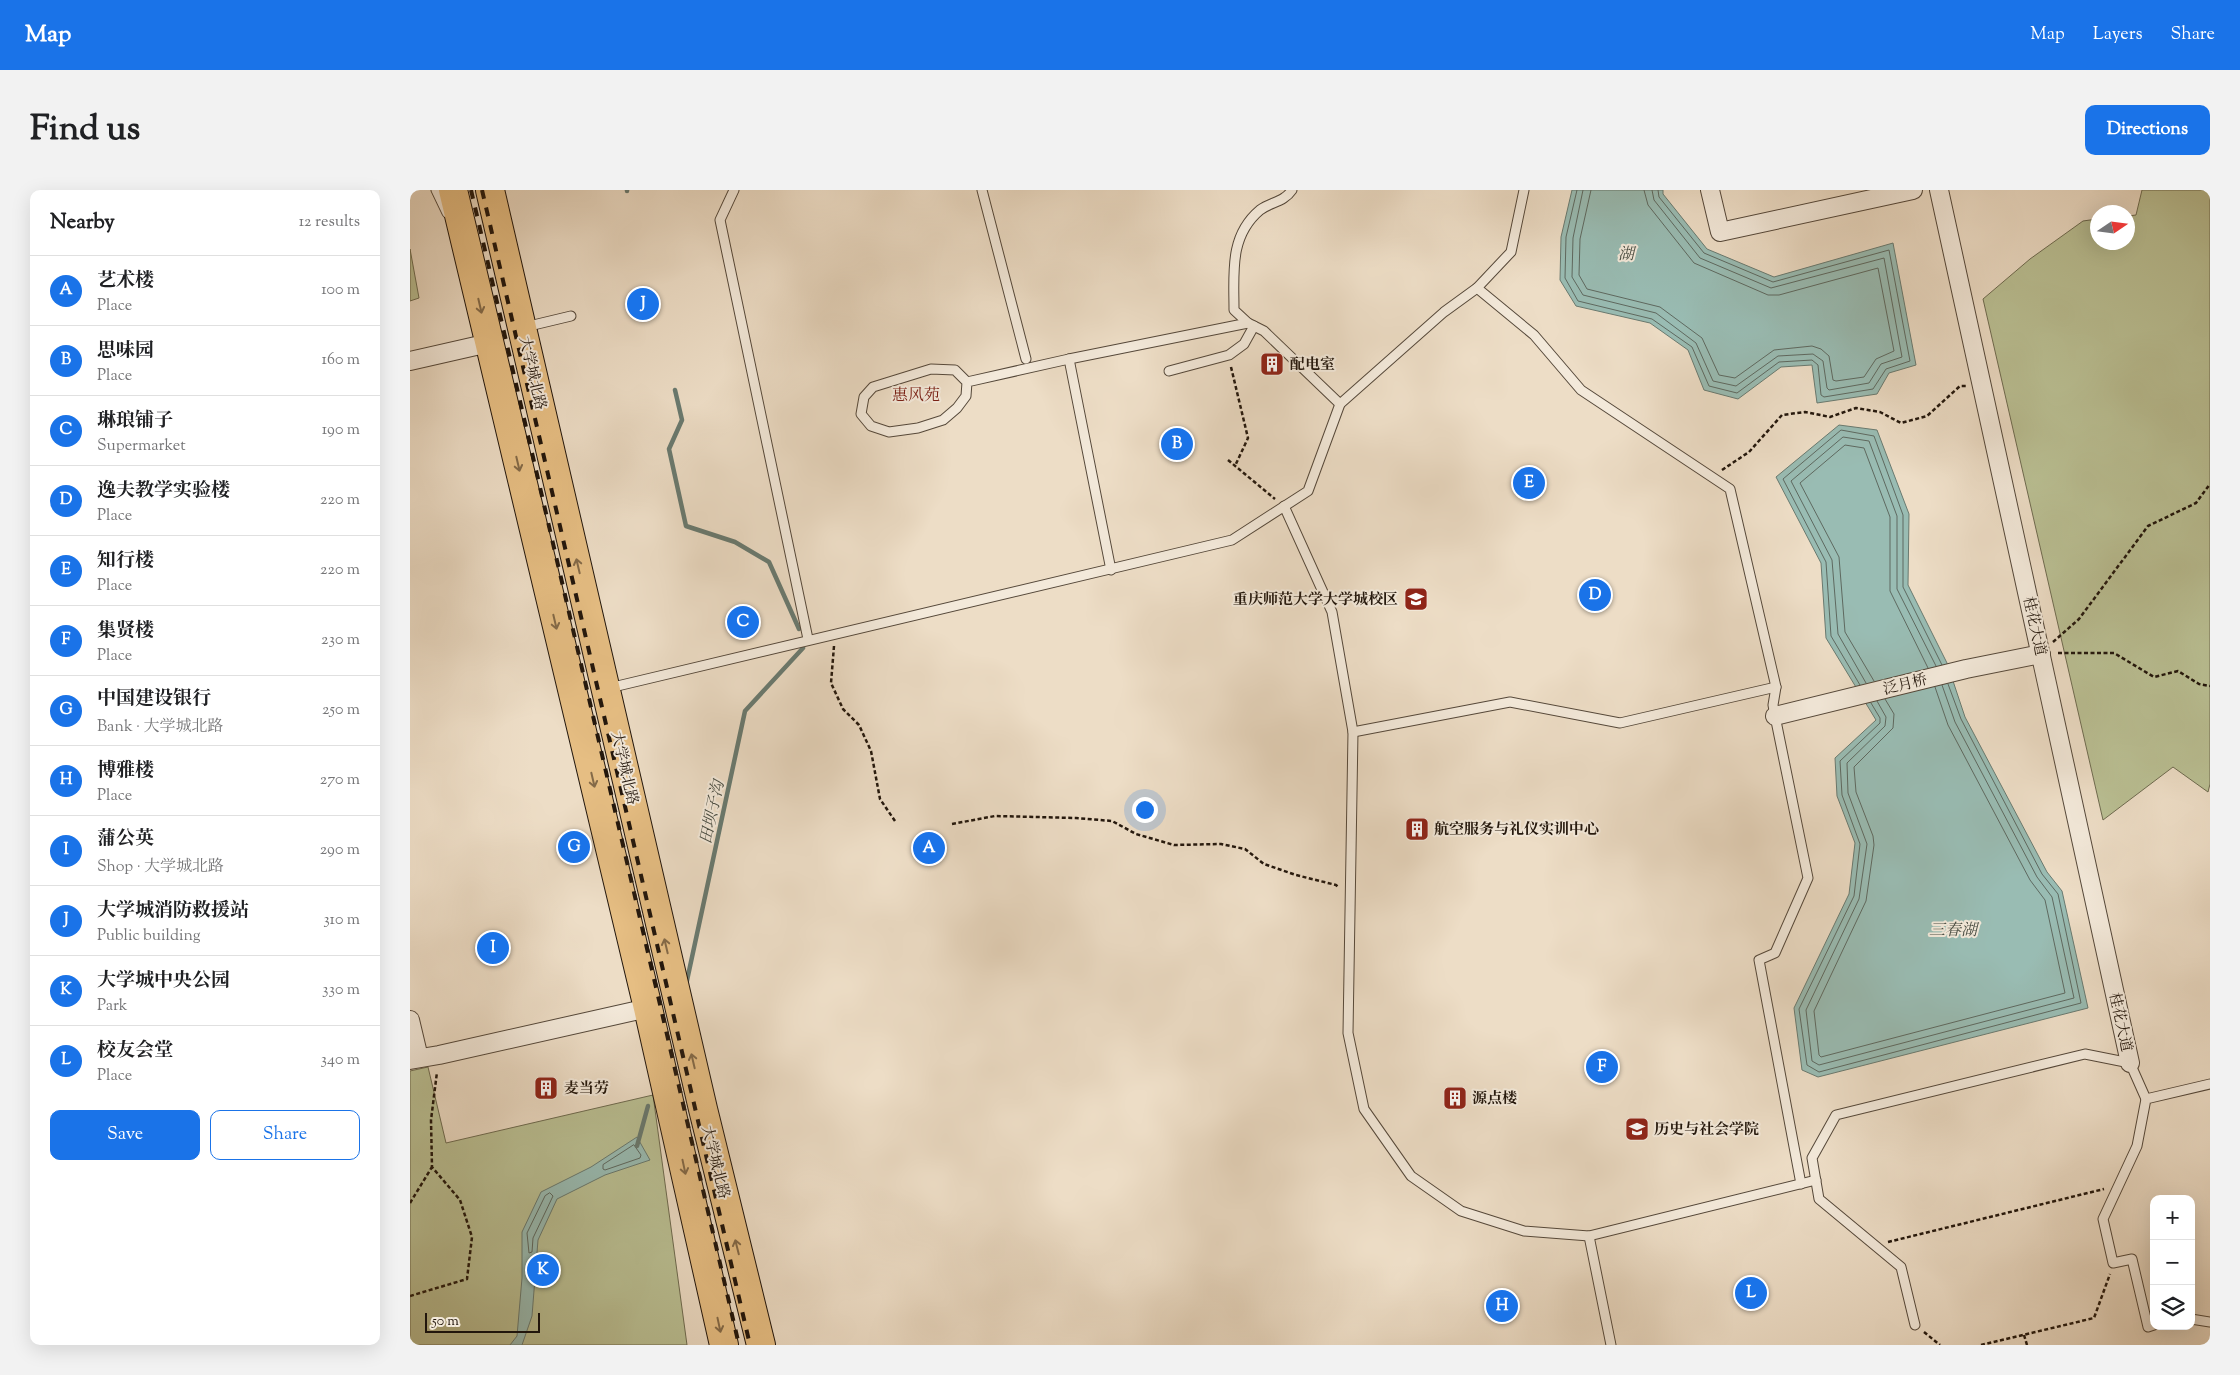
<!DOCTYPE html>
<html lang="en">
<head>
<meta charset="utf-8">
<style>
	:root { --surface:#fff; --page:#f2f2f2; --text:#202124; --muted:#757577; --line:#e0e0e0; --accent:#1a73e8 }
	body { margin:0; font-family:"Sorts Mill Goudy","Noto Serif SC",serif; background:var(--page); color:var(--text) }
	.controls { position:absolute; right:15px; bottom:15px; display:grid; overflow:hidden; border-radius:10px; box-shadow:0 5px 20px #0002 }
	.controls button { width:45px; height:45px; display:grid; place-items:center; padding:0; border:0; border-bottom:1px solid var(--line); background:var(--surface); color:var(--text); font:25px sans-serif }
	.compass { position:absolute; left:1680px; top:15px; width:45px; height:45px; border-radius:50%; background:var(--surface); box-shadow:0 5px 20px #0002; rotate:77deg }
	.scale { position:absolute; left:15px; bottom:12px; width:115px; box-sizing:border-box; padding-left:5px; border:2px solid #22160c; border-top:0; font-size:14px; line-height:18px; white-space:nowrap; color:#22160c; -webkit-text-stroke:4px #f3e9da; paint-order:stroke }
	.you { position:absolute; left:734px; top:619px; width:18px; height:18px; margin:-12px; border:4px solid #fff; border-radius:50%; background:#1a73e8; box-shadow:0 0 0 8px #1a73e833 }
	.badge { display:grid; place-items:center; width:32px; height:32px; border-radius:50%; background:var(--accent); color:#fff; font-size:16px; font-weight:700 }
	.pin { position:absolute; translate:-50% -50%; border:2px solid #fff; box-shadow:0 1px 5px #0006 }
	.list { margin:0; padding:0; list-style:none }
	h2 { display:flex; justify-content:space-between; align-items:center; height:65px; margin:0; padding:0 20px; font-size:21px }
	h2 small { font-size:16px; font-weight:400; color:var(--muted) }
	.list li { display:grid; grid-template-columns:32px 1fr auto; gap:15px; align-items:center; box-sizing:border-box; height:70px; padding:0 20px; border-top:1px solid var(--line) }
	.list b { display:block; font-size:19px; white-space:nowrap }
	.list p { margin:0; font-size:16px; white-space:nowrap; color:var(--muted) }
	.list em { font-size:16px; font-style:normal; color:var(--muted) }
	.actions { display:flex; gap:10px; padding:15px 20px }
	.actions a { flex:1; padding:11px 0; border:1px solid var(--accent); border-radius:10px; text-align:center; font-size:18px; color:var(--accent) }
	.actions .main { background:var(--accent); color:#fff }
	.icon { flex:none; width:28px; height:28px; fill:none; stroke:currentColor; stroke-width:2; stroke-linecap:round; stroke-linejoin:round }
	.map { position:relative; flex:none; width:1800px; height:1155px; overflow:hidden; border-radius:10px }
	header { display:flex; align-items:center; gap:30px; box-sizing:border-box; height:70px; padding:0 25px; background:var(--accent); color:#fff }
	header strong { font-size:24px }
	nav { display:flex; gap:28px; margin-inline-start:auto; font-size:18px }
	.intro { display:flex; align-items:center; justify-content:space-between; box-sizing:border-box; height:120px; padding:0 30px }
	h1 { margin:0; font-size:35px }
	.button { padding:12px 22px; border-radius:10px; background:var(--accent); color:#fff; font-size:18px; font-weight:700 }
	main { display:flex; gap:30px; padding:0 30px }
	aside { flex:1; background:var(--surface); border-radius:10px; box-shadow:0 5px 20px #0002 }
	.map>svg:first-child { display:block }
	.green { fill:#bac094; stroke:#6e6b50 }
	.water { fill:#99bcb3; stroke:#697a70 }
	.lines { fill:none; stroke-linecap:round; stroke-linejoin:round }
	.shore { stroke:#5e6960; stroke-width:1 }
	.stream { stroke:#697a70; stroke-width:4.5 }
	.lane-casing { stroke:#55483a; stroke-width:11 }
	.street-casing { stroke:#55483a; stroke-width:20 }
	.primary-casing { stroke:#22160c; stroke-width:30 }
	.path { stroke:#22160c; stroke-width:2.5; stroke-dasharray:4 2.5; stroke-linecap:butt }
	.lane { stroke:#f3e9da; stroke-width:9 }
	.street { stroke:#f3e9da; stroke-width:18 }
	.primary { stroke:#e6be83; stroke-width:28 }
	.rail { stroke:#22160c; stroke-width:4; stroke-dasharray:9 9; stroke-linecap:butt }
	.oneway { stroke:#846a48 }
	.labels { text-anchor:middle; stroke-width:4; stroke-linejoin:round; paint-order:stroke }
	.poi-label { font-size:15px; font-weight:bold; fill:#22160c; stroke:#f3e9da; text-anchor:start }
	.street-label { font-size:15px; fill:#22160c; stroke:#f3e9da }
	.water-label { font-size:16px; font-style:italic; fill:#4c5046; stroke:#f3e9da }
	.neighbourhood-label { font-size:16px; fill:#7a1f14; stroke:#f3e9da }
</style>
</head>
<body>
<header>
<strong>Map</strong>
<nav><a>Map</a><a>Layers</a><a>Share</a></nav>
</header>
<div class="intro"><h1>Find us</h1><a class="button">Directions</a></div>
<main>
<aside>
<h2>Nearby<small>12 results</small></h2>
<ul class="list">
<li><span class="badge">A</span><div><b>艺术楼</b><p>Place</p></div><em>100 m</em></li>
<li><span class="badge">B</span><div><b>思味园</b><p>Place</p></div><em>160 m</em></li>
<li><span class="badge">C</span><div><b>琳琅铺子</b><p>Supermarket</p></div><em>190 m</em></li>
<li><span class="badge">D</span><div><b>逸夫教学实验楼</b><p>Place</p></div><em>220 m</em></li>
<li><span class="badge">E</span><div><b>知行楼</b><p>Place</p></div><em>220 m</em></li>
<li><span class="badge">F</span><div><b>集贤楼</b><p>Place</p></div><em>230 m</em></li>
<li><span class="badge">G</span><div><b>中国建设银行</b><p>Bank · 大学城北路</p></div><em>250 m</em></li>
<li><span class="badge">H</span><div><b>博雅楼</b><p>Place</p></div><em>270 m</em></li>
<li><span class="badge">I</span><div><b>蒲公英</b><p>Shop · 大学城北路</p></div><em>290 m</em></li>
<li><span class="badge">J</span><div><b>大学城消防救援站</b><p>Public building</p></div><em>310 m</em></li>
<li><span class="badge">K</span><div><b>大学城中央公园</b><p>Park</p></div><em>330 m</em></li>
<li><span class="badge">L</span><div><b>校友会堂</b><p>Place</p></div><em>340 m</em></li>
</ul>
<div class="actions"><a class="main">Save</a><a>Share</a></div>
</aside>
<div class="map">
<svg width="1800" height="1155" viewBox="0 0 1800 1155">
	<rect width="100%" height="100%" fill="#edddc6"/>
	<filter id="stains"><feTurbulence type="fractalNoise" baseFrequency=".004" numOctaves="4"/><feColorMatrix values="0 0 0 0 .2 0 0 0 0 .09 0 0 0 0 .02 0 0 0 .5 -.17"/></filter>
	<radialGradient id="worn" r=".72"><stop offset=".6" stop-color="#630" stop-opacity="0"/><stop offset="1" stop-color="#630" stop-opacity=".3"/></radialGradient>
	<g class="green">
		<polygon points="1732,0 1800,0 1800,594 1798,602 1763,577 1693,630 1573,109 1620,69 1673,31 1687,29 1688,52 1718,52 1718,26 1726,25"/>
		<polygon points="0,59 9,108 0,111"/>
		<polygon points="18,877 36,953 243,905 277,1155 0,1155 0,881"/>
	</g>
	<g class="water">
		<polygon points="1162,0 1253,0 1253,4 1297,59 1364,87 1483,53 1506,175 1479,183 1467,204 1407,213 1402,175 1371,177 1328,209 1294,200 1278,160 1240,133 1166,116 1150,90 1151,47"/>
		<polygon points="1429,235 1467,240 1499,324 1498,395 1537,473 1555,527 1637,682 1652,701 1678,818 1408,887 1392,880 1384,818 1439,704 1445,653 1427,606 1425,568 1466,530 1416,448 1411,373 1366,287"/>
		<polygon points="227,947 240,970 195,985 147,1009 128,1050 122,1126 112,1155 100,1155 107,1146 112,1088 112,1042 131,1002 181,977"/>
	</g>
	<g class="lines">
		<g class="shore">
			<polyline points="1167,0 1156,47 1155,88 1168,111 1242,129 1282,157 1299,196 1327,203 1369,172 1402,170 1408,175 1411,205 1414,207 1463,199 1476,179 1500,171 1479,60 1363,92 1294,63 1249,7 1248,0"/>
			<polyline points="1173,0 1163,48 1162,87 1173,105 1246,123 1286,153 1303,191 1326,196 1368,166 1403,164 1413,171 1417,198 1419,200 1459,193 1471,174 1492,167 1474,68 1361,98 1290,68 1244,10 1242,0"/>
			<polyline points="1181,0 1170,49 1169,85 1177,99 1250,117 1292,148 1309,185 1325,188 1364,160 1402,156 1411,159 1419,166 1423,190 1426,191 1454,187 1466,169 1484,161 1468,78 1369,105 1358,105 1284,73 1238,15 1234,0"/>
			<polyline points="1464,491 1435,442 1429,367 1390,293 1435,255 1454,258 1480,327 1480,401 1518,478"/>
			<polyline points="1456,493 1428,444 1422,370 1381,291 1433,247 1459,251 1487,326 1487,399 1526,476"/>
			<polyline points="1450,495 1421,446 1416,372 1373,289 1431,240 1464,246 1493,325 1493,397 1532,475"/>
			<polyline points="1475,509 1484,524 1483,538 1444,577 1446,602 1463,646 1464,655 1456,711 1404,821 1409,865 1411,867 1655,803 1635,710 1620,690 1538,535 1525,497"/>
			<polyline points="1467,511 1476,527 1475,536 1437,573 1438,603 1457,654 1449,709 1396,820 1402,871 1409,875 1664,808 1642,707 1627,687 1545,532 1532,495"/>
			<polyline points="1461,513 1470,528 1470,533 1430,571 1432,605 1450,654 1444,706 1389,819 1397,875 1409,882 1671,813 1648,704 1632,684 1551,529 1538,494"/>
			<polygon points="224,955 231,965 230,968 195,980 193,979 193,975"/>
			<polygon points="140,1003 143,1006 123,1048 122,1062 119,1063 117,1043 135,1006"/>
		</g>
		<g class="stream">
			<polyline points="217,0 217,1"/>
			<polyline points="265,200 272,230 259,259 276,336 325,352 359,372 389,439"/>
			<polyline points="276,795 335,521 393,458"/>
			<polyline points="227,956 238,916"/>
		</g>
		<g class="lane-casing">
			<g id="lane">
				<polyline points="26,0 37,23"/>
				<polyline points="324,0 310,30 398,449"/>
				<polyline points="572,0 616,169"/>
				<path d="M882,0C874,12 861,12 850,20C819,46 824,83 824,120L838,133L854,141L930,214"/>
				<polyline points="1067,98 1124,145 1171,200 1320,299 1366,497 1363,515 1365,526 1398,688 1365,763 1349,770 1391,994"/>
				<polyline points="115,137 161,126"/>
				<polyline points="659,169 701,380"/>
				<polyline points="759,181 819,165 834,154 844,136"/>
				<polyline points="557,192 556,206 547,218 533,230 508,238 479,242 461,236 451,224 454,207 463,197 521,179 545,180 557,192 659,169 838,133"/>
				<polyline points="874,316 922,422 943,542 938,843 954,919 1001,986 1051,1021 1114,1041 1179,1046 1406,990"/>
				<polyline points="199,498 822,350 898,301 930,214 1034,122 1067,98 1101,62 1114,0"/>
				<polyline points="943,542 1100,512 1210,533 1366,497"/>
				<polyline points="1179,1046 1201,1155"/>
				<polyline points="1781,1129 1800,1132"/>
				<polyline points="1505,1135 1491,1077 1409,1009 1402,968 1426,925 1675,864 1720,873 1736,909"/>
				<polyline points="1744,1135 1738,1137 1722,1069 1703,1073 1693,1029 1727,956 1736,909 1800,894"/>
			</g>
		</g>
		<g class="street-casing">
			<g id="street">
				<polyline points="1300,0 1310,42 1503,0"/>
				<polyline points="1529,0 1720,873"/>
				<polyline points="0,171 79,153"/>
				<polyline points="1365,526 1556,479 1631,464"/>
				<polyline points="0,830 9,868"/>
				<polyline points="0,870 29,865 238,818"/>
			</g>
		</g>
		<g class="primary-casing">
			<g id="primary">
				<polyline points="43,0 238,818 314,1155"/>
				<polyline points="80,0 293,919 351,1155"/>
			</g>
		</g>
		<g class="path">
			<polyline points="821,177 838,248 825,276"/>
			<polyline points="818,270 865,309"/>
			<polyline points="1312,280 1339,262 1372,225 1395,222 1420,227 1446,218 1470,222 1491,233 1517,226 1550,196 1556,196"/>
			<polyline points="1643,452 1669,429 1738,336 1786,313 1800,294"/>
			<polyline points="424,456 421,493 433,519 449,535 461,561 470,609 485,631"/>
			<polyline points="1648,463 1704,463 1744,487 1768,481 1789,494 1800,496"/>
			<polyline points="542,634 585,626 666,628 702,631 726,644 764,655 811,654 835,659 854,674 886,685 926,695 929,698"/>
			<polyline points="0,1013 22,977"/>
			<polyline points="1478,1052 1694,999"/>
			<polyline points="0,1106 57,1089 62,1047 50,1010 22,977 21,930 27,882"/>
			<polyline points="1514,1142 1530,1155"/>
			<polyline points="1614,1145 1617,1155"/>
			<polyline points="1571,1155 1684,1128 1700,1084"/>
		</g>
		<use href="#lane" class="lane"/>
		<use href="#street" class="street"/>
		<use href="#primary" class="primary"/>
		<g class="rail">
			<polyline points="61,0 329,1155"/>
			<polyline points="72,0 340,1155"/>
		</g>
	</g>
	<defs><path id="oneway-shaft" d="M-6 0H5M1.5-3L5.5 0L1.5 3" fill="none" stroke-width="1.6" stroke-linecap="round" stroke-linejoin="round" transform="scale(1.25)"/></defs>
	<g class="oneway">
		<use href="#oneway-shaft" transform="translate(70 116) rotate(77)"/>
		<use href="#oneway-shaft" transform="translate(108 274) rotate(77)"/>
		<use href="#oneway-shaft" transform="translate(168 376) rotate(-103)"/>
		<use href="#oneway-shaft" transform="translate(145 432) rotate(77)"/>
		<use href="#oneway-shaft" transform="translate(183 590) rotate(77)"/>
		<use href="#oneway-shaft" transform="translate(256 756) rotate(-103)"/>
		<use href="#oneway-shaft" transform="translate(283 871) rotate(-103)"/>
		<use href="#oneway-shaft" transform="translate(274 977) rotate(78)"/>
		<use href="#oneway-shaft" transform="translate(327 1057) rotate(-104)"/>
		<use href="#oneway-shaft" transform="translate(309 1135) rotate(78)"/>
	</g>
	<defs>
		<g id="building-square" transform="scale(1.25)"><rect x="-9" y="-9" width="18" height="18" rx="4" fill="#8f2418" stroke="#f3e9da"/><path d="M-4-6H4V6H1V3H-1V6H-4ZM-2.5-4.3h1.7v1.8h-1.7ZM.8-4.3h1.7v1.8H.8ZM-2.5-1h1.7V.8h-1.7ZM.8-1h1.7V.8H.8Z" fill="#fff"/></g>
		<g id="university-square" transform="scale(1.25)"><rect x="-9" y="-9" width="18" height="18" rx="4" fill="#8f2418" stroke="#f3e9da"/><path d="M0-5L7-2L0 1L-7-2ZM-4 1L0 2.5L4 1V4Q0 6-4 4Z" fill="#fff"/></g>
	</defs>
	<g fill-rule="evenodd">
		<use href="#building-square" x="862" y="174"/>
		<use href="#university-square" x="1006" y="409"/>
		<use href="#building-square" x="1007" y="639"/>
		<use href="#building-square" x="136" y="898"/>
		<use href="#building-square" x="1045" y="908"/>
		<use href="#university-square" x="1227" y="939"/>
	</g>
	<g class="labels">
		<g class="poi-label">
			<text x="880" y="179">配电室</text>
			<text x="988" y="414" text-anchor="end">重庆师范大学大学城校区</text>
			<text x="1024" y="644">航空服务与礼仪实训中心</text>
			<text x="154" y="903">麦当劳</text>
			<text x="1062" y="913">源点楼</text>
			<text x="1244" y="944">历史与社会学院</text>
		</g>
		<g class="street-label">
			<text transform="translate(123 183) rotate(77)" y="5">大学城北路</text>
			<text transform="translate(1625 436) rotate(78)" y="5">桂花大道</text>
			<text transform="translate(1495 494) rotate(-14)" y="5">泛月桥</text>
			<text transform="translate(215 578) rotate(77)" y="5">大学城北路</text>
			<text transform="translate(1711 832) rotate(78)" y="5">桂花大道</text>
			<text transform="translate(306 972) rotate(76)" y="5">大学城北路</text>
		</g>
		<g class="water-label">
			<text x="1216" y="69">湖</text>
			<text transform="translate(301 622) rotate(-78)" y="6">田坝子沟</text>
			<text x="1543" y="745">三春湖</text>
		</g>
		<g class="neighbourhood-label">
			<text x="506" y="210">惠风苑</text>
		</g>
	</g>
	<rect width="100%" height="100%" filter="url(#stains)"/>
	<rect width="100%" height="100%" fill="url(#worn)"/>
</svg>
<div class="controls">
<button>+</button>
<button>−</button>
<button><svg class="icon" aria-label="layers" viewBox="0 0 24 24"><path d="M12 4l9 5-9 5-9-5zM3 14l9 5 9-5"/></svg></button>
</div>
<svg class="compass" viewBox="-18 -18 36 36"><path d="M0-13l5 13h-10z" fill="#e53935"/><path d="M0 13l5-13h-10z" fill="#757577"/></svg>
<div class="scale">50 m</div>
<div class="you"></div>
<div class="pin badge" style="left:519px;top:658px">A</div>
<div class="pin badge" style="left:767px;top:254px">B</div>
<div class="pin badge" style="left:333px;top:432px">C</div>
<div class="pin badge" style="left:1185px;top:405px">D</div>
<div class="pin badge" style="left:1119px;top:293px">E</div>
<div class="pin badge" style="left:1192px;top:877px">F</div>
<div class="pin badge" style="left:164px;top:657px">G</div>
<div class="pin badge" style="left:1092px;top:1116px">H</div>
<div class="pin badge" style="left:83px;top:758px">I</div>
<div class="pin badge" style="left:233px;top:114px">J</div>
<div class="pin badge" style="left:133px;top:1080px">K</div>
<div class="pin badge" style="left:1341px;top:1103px">L</div>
</div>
</main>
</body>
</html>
